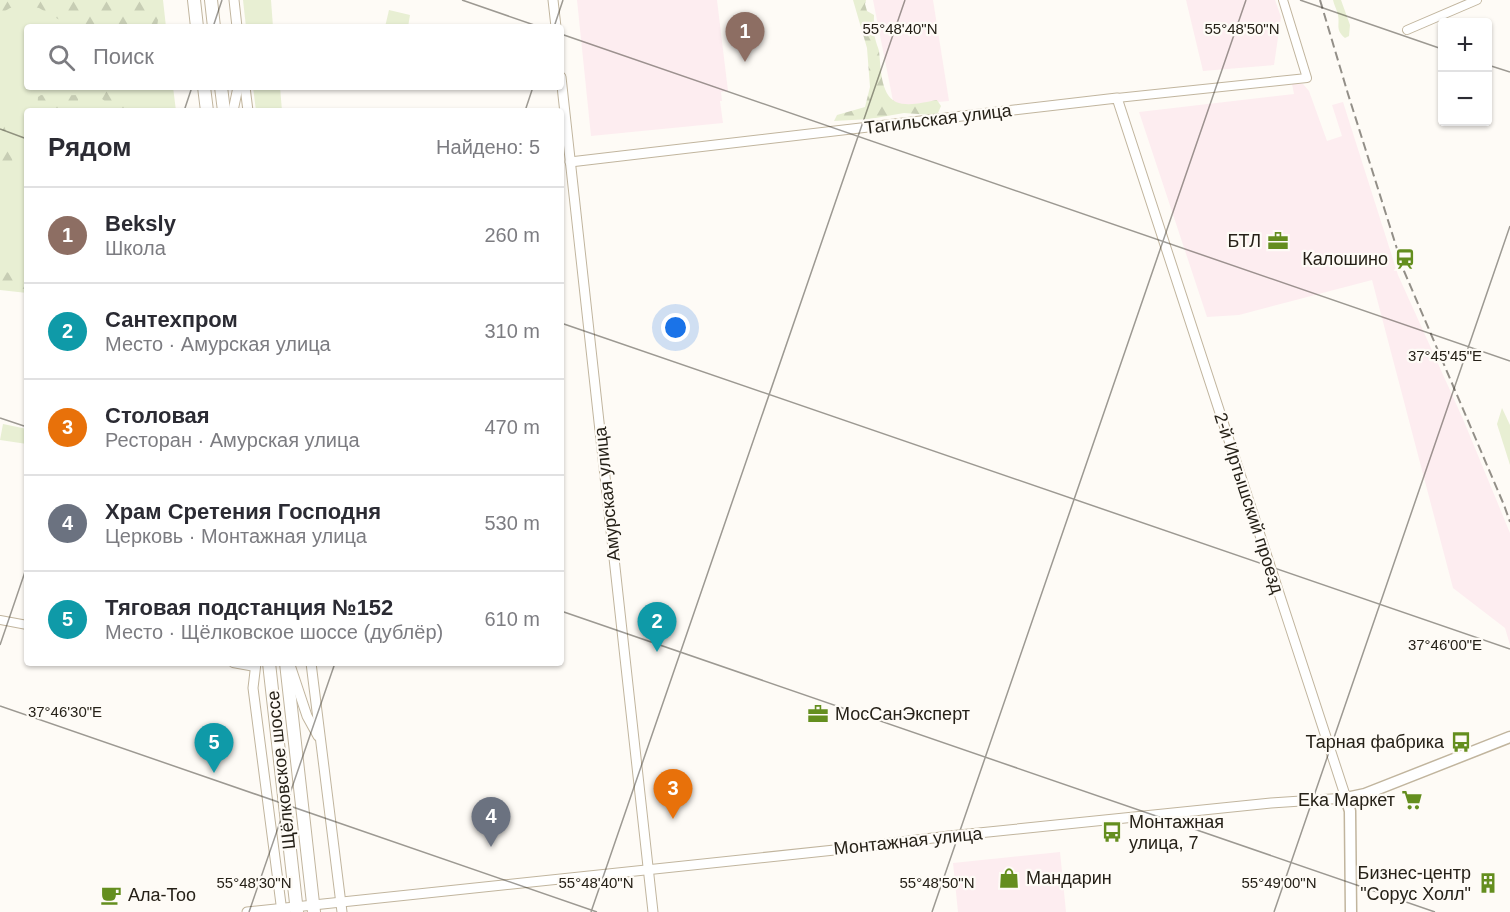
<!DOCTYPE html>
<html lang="ru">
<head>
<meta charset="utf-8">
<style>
	:root { --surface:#fff; --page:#f7f7f7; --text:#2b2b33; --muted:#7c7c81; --line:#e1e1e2; --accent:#d93025 }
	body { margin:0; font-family:Helvetica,sans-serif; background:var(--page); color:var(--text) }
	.controls { position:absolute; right:18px; top:18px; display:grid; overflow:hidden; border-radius:6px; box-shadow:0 2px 4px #0004 }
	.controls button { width:54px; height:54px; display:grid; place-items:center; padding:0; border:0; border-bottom:2px solid var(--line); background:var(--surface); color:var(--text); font:30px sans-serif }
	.you { position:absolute; left:676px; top:328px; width:21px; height:21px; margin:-15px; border:4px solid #fff; border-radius:50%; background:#1a73e8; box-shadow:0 0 0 9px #1a73e833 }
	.badge { display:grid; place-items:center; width:39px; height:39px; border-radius:50%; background:var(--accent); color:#fff; font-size:20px; font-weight:700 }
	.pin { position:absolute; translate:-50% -50px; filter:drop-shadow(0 2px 3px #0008) }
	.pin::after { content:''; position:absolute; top:32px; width:21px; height:18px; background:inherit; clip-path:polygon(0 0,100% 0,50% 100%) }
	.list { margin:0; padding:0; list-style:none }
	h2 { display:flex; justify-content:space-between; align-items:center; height:78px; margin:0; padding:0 24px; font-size:26px }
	h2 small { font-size:20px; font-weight:400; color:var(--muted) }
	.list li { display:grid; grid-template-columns:39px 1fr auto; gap:18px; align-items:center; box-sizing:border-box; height:96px; padding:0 24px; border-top:2px solid var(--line) }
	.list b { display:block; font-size:22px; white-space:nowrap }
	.list p { margin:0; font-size:20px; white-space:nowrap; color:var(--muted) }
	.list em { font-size:20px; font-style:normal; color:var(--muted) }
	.icon { flex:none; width:33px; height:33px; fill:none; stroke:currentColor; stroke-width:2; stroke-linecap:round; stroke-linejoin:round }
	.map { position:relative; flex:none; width:1510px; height:912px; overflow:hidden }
	.search { position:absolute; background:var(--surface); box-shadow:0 2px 4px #0004; left:24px; top:24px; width:540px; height:66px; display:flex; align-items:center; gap:15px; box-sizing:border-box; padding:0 21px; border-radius:6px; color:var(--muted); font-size:22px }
	.panel { position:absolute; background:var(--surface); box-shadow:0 2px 4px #0004; left:24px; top:108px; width:540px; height:558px; border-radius:6px }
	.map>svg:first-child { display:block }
	.commercial { fill:#fdedf0 }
	.green { fill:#e8efd3 }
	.forest { fill:url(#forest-firs) }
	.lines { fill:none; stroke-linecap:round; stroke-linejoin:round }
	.minor-casing { stroke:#c1b59e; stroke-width:10 }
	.tertiary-casing { stroke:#c1b59e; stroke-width:11 }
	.secondary-casing { stroke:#c1b59e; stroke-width:13 }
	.primary-casing { stroke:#c1b59e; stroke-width:14 }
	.minor { stroke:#fff; stroke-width:8 }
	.tertiary { stroke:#fff; stroke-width:9 }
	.secondary { stroke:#fff; stroke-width:10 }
	.primary { stroke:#fff; stroke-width:12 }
	.rail { stroke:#938f88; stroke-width:2; stroke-dasharray:9 4.5; stroke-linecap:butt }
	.ticks { fill:none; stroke:#262118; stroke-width:1.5; stroke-opacity:0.45 }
	.labels { text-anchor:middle; stroke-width:4.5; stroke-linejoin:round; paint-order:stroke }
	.street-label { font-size:18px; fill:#262118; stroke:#fefbf6 }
	.poi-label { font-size:18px; fill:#262118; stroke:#fefbf6; text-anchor:end }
	.ticks-label { font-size:15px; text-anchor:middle; fill:#262118; stroke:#fefbf6; stroke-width:4.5; stroke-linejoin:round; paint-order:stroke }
</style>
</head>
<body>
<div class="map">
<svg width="1510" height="912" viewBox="0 0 1510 912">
	<defs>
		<pattern id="forest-firs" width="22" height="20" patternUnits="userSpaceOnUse" patternTransform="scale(1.5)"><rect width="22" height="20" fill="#e8efd3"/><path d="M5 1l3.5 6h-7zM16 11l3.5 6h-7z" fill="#c7cdb4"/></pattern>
	</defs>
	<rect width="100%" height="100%" fill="#fefbf6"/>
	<g class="commercial">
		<polygon points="577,0 717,0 728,91 721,92 722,101 720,101 723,123 591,136"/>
		<polygon points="873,0 933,0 949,101 894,106"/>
		<polygon points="1186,0 1275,0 1281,17 1274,65 1203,71"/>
		<polygon points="1292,84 1303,84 1309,91 1327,141 1342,136 1332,105 1343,102 1398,275 1463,419 1510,533 1510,645 1505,628 1453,588 1372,280 1239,315 1207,317 1139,112 1294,94"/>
		<polygon points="1060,852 1066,912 958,912 953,863"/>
	</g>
	<g class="green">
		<polygon points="0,0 163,0 166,27 27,27 27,87 173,87 176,111 27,111 27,293 0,290"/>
		<polygon points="243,0 271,0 273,27 246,27"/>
		<path d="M1333,0H1341L1350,25L1349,36L1345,38C1335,29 1340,26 1338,15C1337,10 1334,5 1333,0Z"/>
		<polygon points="389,10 410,15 408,27 385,27"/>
		<polygon points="253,87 280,87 282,111 256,111"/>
		<polygon points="1502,408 1510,425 1510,465 1497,424"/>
		<polygon points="3,424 27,429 27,444 0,440"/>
	</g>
	<g class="forest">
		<polygon points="0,0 154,0 158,20 157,27 80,27 58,19 39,8 29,6 10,8 0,14"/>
		<path d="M853,0H866L865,4L867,11L874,15C874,22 873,31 875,38C876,43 878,47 879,51C881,67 880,94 896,102C908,107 925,102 937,100L941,106L938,113L932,115L904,113L870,119L834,121L837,115L865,107L870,87L867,48Z"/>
		<polygon points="113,88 127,93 127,111 93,111 95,106 106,106 107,103 101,98 98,92"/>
		<polygon points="41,95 48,96 78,95 78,111 72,111 65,109 60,111 37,111 38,97"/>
		<path d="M0,104C4,111 8,118 4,126L10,140L9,154L12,156L13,168L6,176L0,188Z"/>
		<path d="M0,268C7,274 19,275 27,281V289L0,288Z"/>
	</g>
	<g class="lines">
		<g class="minor-casing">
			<g id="minor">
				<polyline points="1407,30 1477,0"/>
				<polyline points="1117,98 1307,78 1283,0"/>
				<polyline points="0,620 27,625"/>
				<polyline points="233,663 255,667"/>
			</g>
		</g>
		<g class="tertiary-casing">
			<g id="tertiary">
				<polyline points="234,0 237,27"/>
				<polyline points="553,0 556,27"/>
				<polyline points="561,77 653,912"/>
				<polyline points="245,87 248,111"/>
				<polyline points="233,111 238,87"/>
				<polyline points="256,663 253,688 282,912"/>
				<polyline points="311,663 342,912"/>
				<polyline points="290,665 307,716 318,736"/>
				<polyline points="247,912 844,849 949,836 1271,803 1346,798 1117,98 570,162"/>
			</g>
		</g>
		<g class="secondary-casing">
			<polyline id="secondary" points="1351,912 1350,811 1346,798 1365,794 1510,737"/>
		</g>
		<g class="primary-casing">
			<g id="primary">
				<polyline points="194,0 197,27"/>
				<polyline points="211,0 214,27"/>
				<polyline points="204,87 207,111"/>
				<polyline points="221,87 224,111"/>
				<polyline points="269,663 297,912"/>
				<polyline points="286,663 314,912"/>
			</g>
		</g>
		<use href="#minor" class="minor"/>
		<use href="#tertiary" class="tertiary"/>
		<use href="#secondary" class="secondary"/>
		<use href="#primary" class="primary"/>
		<polyline class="rail" points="1320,0 1348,94 1404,271 1504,505 1510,522"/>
	</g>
	<path class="ticks" d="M462,0L540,27M1300,0L1442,49M213,27L222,0M554,27L563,0M561,34L1510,361M1488,65L1510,72M184,111L192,87M525,111L533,87M0,129L27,139M561,323L1510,649M0,418L27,427M561,611L1435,912M0,645L27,566M0,706L597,912M249,912L335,663M591,912L905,0M932,912L1246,0M1274,912L1510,226"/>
	<defs>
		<g id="office-bare" transform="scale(1.62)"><path d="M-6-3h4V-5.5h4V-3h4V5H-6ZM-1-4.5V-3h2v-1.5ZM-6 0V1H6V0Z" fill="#648e1e" stroke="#fefbf6" stroke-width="2.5" paint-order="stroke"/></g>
		<g id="station-bare" transform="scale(1.62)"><path d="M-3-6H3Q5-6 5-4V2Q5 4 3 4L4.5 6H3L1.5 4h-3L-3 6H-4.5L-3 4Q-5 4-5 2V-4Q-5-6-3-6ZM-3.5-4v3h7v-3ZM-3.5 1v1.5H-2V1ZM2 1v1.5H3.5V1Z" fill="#648e1e" stroke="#fefbf6" stroke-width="2.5" paint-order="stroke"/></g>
		<g id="bus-bare" transform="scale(1.62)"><path d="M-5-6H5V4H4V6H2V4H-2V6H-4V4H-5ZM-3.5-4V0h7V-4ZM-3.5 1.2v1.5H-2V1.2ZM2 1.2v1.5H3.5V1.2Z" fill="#648e1e" stroke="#fefbf6" stroke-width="2.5" paint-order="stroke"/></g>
		<g id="supermarket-bare" transform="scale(1.62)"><path d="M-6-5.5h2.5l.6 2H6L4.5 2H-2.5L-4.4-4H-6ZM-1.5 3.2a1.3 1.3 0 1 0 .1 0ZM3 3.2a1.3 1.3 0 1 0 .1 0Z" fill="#648e1e" stroke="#fefbf6" stroke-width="2.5" paint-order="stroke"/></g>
		<g id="shop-bare" transform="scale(1.62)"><path d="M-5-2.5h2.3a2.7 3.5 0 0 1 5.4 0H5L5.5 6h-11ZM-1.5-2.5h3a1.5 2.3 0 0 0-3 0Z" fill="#648e1e" stroke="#fefbf6" stroke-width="2.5" paint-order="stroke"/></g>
		<g id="building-bare" transform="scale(1.62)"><path d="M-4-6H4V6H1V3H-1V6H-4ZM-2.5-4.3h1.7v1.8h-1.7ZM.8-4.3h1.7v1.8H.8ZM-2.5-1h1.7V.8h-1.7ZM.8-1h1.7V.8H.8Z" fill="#648e1e" stroke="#fefbf6" stroke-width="2.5" paint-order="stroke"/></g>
		<g id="cafe-bare" transform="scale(1.62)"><path d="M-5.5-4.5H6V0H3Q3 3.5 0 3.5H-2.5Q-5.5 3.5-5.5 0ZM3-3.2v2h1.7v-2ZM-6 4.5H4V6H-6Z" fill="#648e1e" stroke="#fefbf6" stroke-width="2.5" paint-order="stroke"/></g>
	</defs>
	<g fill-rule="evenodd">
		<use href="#office-bare" x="1278" y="241"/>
		<use href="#station-bare" x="1405" y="259"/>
		<use href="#office-bare" x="818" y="714"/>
		<use href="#bus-bare" x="1461" y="742"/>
		<use href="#supermarket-bare" x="1412" y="800"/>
		<use href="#bus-bare" x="1112" y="832"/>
		<use href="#shop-bare" x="1009" y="878"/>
		<use href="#building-bare" x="1488" y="883"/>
		<use href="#cafe-bare" x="111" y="895"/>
	</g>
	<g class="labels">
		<g class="street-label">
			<text transform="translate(938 119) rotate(-7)" y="6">Тагильская улица</text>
			<text transform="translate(607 494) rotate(-96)" y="6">Амурская улица</text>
			<text transform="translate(1249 503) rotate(72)" y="6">2-й Иртышский проезд</text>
			<text transform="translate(281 770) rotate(-96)" y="6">Щёлковское шоссе</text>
			<text transform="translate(908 841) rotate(-6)" y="6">Монтажная улица</text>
		</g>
		<g class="poi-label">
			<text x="1261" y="247">БТЛ</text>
			<text x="1388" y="265">Калошино</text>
			<text x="835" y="720" text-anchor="start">МосСанЭксперт</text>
			<text x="1444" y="748">Тарная фабрика</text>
			<text x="1395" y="806">Eka Маркет</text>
			<text x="1129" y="828" text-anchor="start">Монтажная<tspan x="1129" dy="21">улица, 7</tspan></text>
			<text x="1471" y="879">Бизнес-центр<tspan x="1471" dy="21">"Сорус Холл"</tspan></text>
			<text x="1026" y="884" text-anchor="start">Мандарин</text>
			<text x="128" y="901" text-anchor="start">Ала-Тоо</text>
		</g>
	</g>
	<g class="ticks-label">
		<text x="900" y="34">55°48'40"N</text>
		<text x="1242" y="34">55°48'50"N</text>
		<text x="1445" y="361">37°45'45"E</text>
		<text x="1445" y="650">37°46'00"E</text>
		<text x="65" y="717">37°46'30"E</text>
		<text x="254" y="888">55°48'30"N</text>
		<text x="596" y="888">55°48'40"N</text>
		<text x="937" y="888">55°48'50"N</text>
		<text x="1279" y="888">55°49'00"N</text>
	</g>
</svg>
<div class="controls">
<button>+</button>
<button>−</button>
</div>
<div class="you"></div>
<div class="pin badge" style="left:745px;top:62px;background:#8d6e63">1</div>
<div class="pin badge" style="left:657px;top:652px;background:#0f9aa8">2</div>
<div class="pin badge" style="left:673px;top:819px;background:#e8710a">3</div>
<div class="pin badge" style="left:491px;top:847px;background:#6b7280">4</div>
<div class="pin badge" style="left:214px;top:773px;background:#0f9aa8">5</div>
<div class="search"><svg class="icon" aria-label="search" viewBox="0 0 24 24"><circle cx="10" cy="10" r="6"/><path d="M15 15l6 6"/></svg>Поиск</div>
<section class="panel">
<h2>Рядом<small>Найдено: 5</small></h2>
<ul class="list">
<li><span class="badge" style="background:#8d6e63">1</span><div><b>Beksly</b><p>Школа</p></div><em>260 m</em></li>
<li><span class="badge" style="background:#0f9aa8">2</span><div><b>Сантехпром</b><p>Место · Амурская улица</p></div><em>310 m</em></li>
<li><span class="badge" style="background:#e8710a">3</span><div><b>Столовая</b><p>Ресторан · Амурская улица</p></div><em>470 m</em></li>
<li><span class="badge" style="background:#6b7280">4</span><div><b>Храм Сретения Господня</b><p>Церковь · Монтажная улица</p></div><em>530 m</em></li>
<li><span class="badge" style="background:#0f9aa8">5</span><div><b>Тяговая подстанция №152</b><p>Место · Щёлковское шоссе (дублёр)</p></div><em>610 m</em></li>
</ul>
</section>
</div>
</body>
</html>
